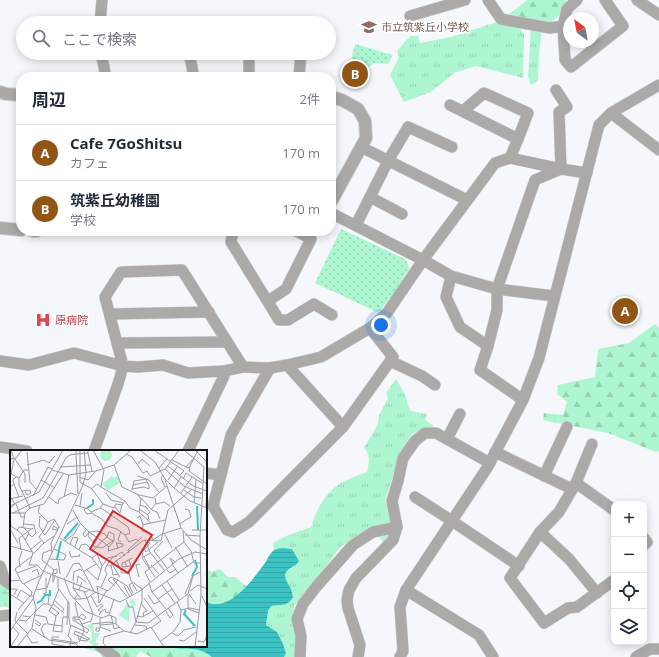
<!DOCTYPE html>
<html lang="ja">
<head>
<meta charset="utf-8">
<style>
	:root { --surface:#fff; --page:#f6f6f7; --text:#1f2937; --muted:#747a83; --line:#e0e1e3; --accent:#915515 }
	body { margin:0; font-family:"Open Sans","Noto Sans JP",sans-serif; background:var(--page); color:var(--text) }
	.controls { position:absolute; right:12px; bottom:12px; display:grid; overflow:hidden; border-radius:8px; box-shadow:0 2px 10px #0003 }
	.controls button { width:36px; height:36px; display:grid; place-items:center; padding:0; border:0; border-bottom:1px solid var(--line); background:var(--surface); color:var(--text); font:20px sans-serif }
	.compass { position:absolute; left:563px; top:12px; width:36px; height:36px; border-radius:50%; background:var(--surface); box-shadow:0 2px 10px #0003; rotate:328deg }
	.you { position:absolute; left:381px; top:325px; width:14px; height:14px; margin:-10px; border:3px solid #fff; border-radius:50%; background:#1a73e8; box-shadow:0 0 0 6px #1a73e833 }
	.badge { display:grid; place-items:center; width:26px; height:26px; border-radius:50%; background:var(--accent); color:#fff; font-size:13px; font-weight:700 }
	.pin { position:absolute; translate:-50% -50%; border:2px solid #fff; box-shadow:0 1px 4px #0006 }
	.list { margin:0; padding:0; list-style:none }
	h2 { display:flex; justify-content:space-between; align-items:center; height:52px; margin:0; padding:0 16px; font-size:17px }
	h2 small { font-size:13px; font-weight:400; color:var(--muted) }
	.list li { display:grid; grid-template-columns:26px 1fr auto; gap:12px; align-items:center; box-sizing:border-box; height:56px; padding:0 16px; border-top:1px solid var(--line) }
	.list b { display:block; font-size:15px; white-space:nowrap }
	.list p { margin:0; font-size:13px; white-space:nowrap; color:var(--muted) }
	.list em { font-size:13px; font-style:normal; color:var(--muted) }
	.icon { flex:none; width:22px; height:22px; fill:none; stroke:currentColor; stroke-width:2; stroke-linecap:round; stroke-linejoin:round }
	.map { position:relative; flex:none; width:659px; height:657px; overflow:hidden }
	.search { position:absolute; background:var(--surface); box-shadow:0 2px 10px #0003; left:16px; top:16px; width:320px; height:44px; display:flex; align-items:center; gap:10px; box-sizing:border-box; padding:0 14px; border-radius:22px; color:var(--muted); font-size:15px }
	.panel { position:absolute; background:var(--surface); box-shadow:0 2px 10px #0003; left:16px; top:72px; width:320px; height:164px; border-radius:16px }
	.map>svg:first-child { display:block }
	.grass { fill:url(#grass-tufts) }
	.forest { fill:url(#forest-firs) }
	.wetland { fill:url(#wetland-marsh) }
	.park { fill:url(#park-dots) }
	.water { fill:url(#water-rules) }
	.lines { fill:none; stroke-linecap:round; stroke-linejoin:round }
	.minor-casing { stroke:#d2d3d6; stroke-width:12 }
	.tertiary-casing { stroke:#d2d3d6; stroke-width:14 }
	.minor { stroke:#acaaa9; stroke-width:11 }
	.tertiary { stroke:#acaaa9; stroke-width:12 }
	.labels { text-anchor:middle; stroke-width:4; stroke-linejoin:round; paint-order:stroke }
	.education-label { font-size:11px; fill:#785e54; stroke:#fff; text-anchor:start }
	.health-label { font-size:11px; fill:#be3a42; stroke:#fff; text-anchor:start }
	.inset-river { fill:none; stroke:#3bc3c3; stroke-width:2 }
	.inset-road { fill:none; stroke:#9c9c9f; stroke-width:1 }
	.view { fill:#d62828; fill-opacity:0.15; stroke:#d62828; stroke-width:2 }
	.inset-edge { fill:none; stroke:#141416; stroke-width:2 }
</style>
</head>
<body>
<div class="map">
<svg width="659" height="657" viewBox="0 0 659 657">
	<defs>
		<pattern id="grass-tufts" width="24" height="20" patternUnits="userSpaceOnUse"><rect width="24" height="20" fill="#adf6d1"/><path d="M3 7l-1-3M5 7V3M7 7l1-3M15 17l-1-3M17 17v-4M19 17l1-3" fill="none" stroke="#94d2b3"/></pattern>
		<pattern id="forest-firs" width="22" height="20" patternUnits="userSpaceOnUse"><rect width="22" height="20" fill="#adf6d1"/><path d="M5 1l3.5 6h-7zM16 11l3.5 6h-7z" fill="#94d2b3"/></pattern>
		<pattern id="wetland-marsh" width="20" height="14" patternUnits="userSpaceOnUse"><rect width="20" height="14" fill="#adf6d1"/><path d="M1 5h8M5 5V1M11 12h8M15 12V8" fill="none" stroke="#94d2b3"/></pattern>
		<pattern id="park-dots" width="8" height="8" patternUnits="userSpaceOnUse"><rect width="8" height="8" fill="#adf6d1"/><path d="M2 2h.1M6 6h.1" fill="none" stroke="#94d2b3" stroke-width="1.8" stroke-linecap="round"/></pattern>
		<pattern id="water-rules" width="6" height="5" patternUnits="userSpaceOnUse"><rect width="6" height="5" fill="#3bc3c3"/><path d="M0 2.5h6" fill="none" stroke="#33a7a7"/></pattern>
	</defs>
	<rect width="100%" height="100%" fill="#f6f7fb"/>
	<g class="grass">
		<polygon points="500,21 519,27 524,34 523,78 476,66 454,73 431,92 404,102 390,75 399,57 397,51 410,36 418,36 420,43 451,37"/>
		<polygon points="531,27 542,30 539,53 538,81 531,85 528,77"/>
		<path d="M396,379L405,394L408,405L411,411L427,414L425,420L433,425L432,429L425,428L412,434L398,456L393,476L385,500L391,523L389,537L383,542L373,527L340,547L318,578L294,606L296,657H284L286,653L277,632L266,625L268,611L271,606C281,604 288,607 293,597L291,588L286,581L285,574L287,571L294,567L299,561L292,549L283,548L274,550L273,543L286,536L311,527C315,513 322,499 333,489C341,481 356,476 367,472C369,464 371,454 364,448L378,424L379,415L388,398L386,393Z"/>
	</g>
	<g class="forest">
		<polygon points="527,0 566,0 567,3 561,14 550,23 508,15"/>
		<polygon points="655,324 659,328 659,451 656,452 608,433 543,420 544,413 563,415 567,402 557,394 558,385 595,377 598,349 629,343"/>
		<polygon points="220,569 228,577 235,577 246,586 244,657 151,657 140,651 136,657 103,657 98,652 80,647 80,646 206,646 206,570 212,572"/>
	</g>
	<polygon class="wetland" points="0,583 4,587 11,587 11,608 5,606 0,607"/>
	<g class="park">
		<polygon points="355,44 393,55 388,64 375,63 366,68 350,64"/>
		<polygon points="341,229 405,259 408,264 409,269 396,290 380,311 377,312 315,283"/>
	</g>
	<path class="water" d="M283,548L292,549L299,561C295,567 289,568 286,572C283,577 288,583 290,587C292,590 292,594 293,597C288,607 281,604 271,606L268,611L266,625L277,632L283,644L286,653L284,657H212C199,646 189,650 174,648L172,646H206V602C230,613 253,579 265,563C267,560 270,553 274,550C276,549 281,548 283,548Z"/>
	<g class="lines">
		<g class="minor-casing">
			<g id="minor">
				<polyline points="488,0 501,19 550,28 563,26 567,9 577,0"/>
				<polyline points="637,0 659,15"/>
				<polyline points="410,16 465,0"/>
				<polyline points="183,22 183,23"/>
				<polyline points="100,23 102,0"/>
				<polyline points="563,26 565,60 571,67 623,26 605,0"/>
				<polyline points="101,53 106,77"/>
				<polyline points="189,53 194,77"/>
				<polyline points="249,77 249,53"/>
				<polyline points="299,77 301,53"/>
				<polyline points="450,105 518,139"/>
				<polyline points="463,111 484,93 528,113 518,139 510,158"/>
				<polyline points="611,113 659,150"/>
				<polyline points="361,147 467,200"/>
				<polyline points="370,197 402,214"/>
				<polyline points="331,213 423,260 495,163 510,158 561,169 587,173"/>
				<polyline points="356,225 388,161 408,127 452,147"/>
				<polyline points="233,231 231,242 279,320 288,320 314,304 332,315"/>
				<polyline points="451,276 446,297 460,327 488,346"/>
				<polyline points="268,301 286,289 311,239 296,231"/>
				<polyline points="110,314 209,312"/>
				<polyline points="370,328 387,313 423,260 451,276 497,289 554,296"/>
				<polyline points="117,343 227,342"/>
				<polyline points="0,361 29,365 74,353 123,366 138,367 163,365 188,373 224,371 243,367 182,270 121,272 105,297 123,366 118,384 94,451"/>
				<polyline points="390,361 422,376 435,385"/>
				<polyline points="270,368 287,365 343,427 393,357 370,328 321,357 287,365"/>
				<polyline points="523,400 480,370 488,346 497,310 497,289 535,180 561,169 559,112 567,107 556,90"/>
				<polyline points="447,439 460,414"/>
				<polyline points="592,444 576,483 559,512 540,532 569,559 597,593"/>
				<polyline points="0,447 27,451"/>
				<polyline points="188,451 224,376 224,371"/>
				<polyline points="495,452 572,489"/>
				<polyline points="206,473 221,475 231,435 270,368 243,367"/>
				<polyline points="221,475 213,506 227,530 233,532 249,522 343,427"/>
				<polyline points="544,476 567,427"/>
				<polyline points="576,483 614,510"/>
				<polyline points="415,497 452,521 519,566"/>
				<polyline points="540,532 510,578 544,623 568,608 577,607 614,580"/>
				<polyline points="644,538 647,542 644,545"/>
				<polyline points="0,566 5,581 11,585"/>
				<polyline points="406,590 479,635 493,657"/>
				<polyline points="0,616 11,615"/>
				<polyline points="100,646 115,657"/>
				<polyline points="300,657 301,636 297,619 303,604 316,587 353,545 373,532 397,527"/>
				<polyline points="358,657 360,645 348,608 347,600 349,590 356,578 393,540 397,527 392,501 398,481 403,458 415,441 425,433 436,433 490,463"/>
				<polyline points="400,657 403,651 400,607 406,590 487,468 523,400 539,358 599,125 611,113 659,85"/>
				<polyline points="636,657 650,649 659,649"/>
			</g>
		</g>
		<g class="tertiary-casing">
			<g id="tertiary">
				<polyline points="0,92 6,94 21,95"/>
				<polyline points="331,97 342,100 358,109 365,121 366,138 331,202"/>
				<polyline points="0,228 21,230"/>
				<polyline points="33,231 37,231"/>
			</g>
		</g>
		<use href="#minor" class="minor"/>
		<use href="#tertiary" class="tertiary"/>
	</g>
	<defs>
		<g id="school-bare" transform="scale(1.2)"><path d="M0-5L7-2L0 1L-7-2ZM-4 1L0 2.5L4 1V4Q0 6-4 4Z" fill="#8d6e63" stroke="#fff" stroke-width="2.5" paint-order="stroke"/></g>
		<g id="hospital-bare" transform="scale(1.2)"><path d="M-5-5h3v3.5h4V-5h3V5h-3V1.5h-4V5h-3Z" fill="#e0444e" stroke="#fff" stroke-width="2.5" paint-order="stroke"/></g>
	</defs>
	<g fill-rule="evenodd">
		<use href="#school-bare" x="369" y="27"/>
		<use href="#hospital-bare" x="43" y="320"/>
	</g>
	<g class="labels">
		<g class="education-label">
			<text x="381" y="31">市立筑紫丘小学校</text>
		</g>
		<g class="health-label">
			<text x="55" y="324">原病院</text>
		</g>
	</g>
	<g transform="translate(10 450)">
		<rect width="197" height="197" fill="#f6f7fb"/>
		<path d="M123,149L126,155L119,158V172L109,165L118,153L120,156L124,153H119Z" fill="#adf6d1"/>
		<path d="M83,174L84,183H90L85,192L89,194L85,197L79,192L82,189L81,180L76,175Z" fill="#adf6d1"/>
		<path d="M90 5a6 6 0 1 1 12 0a6 6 0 1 1-12 0ZM102,26L104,28L107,26L111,32L98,40L92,34Z" fill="#adf6d1"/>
		<path class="inset-river" d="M187,56L188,80M77,58L83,54V49M54,89L68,73M47,109L51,91M182,126L187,117L185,110M27,153L32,150L35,145H40V140M176,160L174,164L185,176"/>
		<path class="inset-road" d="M1,0L4,9L1,24L9,28L14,20H19M66,0V4L78,3V0M70,0V32L82,39L93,54M83,0L94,20L91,37L115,51L112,55L106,54L104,58L93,54L90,58M130,0L145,12L155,29L164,38L180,51L197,58M144,0L174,21L170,25M174,0L194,17L190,86L191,146L185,197M185,0L197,12M17,2L20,32L26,39M78,3L82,21M116,4L122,7L133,23L137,21L140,26L155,19L169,0M0,9L6,8L12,0M5,9L15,24V33M183,9L176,17L179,18L188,0M162,10L176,17M128,14L132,9L140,16M17,15L34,10L39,13L45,6M104,15L112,37L129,45L143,48L157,36M158,16L183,36L197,41M51,17L81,15M149,18L157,9M180,18L179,21L197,34M155,19L175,37M42,20L59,25L85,21M153,25L151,28L155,37M128,26L139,30L149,42M9,27V35L20,58L30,55M69,27L78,30L86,21L104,15L121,0M173,29L176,23L192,33M31,30L45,38M155,30L171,78L181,90L197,100M158,30L167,17M4,34L9,47M123,35L137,32M0,37L4,34L3,30L6,27M176,37L193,44M164,38L171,27M81,39L87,34L91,37M122,40V39L124,31L136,29L139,36V39L134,37L122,39M174,40L184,47L191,48M12,41L20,40L21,43L17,45L15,41M96,43L101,50L113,53M171,43L182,27M127,44L131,49L129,62L141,73L156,70M0,46L5,54L0,58M23,46L38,17L42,19M39,47L48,54L49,49L61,43L67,45M54,47L59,25M130,47L142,60L147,62L150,69M0,49L13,46M115,51L120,58L129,62M184,53L186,29M6,54L11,67H15M146,54L154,52L160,56M65,55L78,59L83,64L92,69L97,76L107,79L115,85L120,83L118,77L91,58L81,62M130,55L136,57L140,62L137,65M0,56L29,42L53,0M70,56L72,43M105,57L110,63L112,55M196,57L197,40M76,58L74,60L77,64L82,63M129,59L138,65L139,70M63,60L70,73L79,82L78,86L83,92V96L92,98L103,91M141,60L146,53L145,48M1,63H15L20,58M3,63L33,48L56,8L60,5L66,4L68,44M30,66L29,76L33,82L38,72M0,68L1,76L11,83L23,103L19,115H27L33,121L110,152L130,141L169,109L185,102L197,104M127,68L130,66L133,75M141,73L133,75L132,81L140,83L143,90L152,84L171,78M14,74L24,75L26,83L22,87L19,84M57,74L67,67M169,74L181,67L179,60L175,59M0,79L8,93M48,80L42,79L44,76L48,79M76,80L73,84L75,87L79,82M182,80H197M7,81L9,77L21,79M111,81L108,90L111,92M33,83L35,85L45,70M154,83L162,98M115,85L119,92L126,89L129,91M175,85L190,86M97,87L92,91L79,82L87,81L95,84L97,87L101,90L104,91V84L99,82L97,87M50,88L82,108L91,120M15,90L19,83L13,77L15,63M135,90L140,102L154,120M55,91L64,84L70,74M153,91L144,101L157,118M83,92L90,82M106,92L108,98L113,96V94L107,93M174,92L181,101L184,113H190M34,93L44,86M60,94L63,87L68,88L65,97M0,96L22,102M99,97L98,101L108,98M165,97L178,117M134,98L136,102L148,92M11,100L9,88L23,78M20,100L31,91M41,100L33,103L32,110L44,120L42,125M69,100L71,95L76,94L87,104M84,100L92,91L99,97L104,91M59,101L61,107L70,106L69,104M42,103L41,93L49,77L44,69L38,72L28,62L30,55L34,54L53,24M119,103L118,100L132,87M140,103L132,108L145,127M23,104L34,93L29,87L33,82M133,107L132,102L140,93M134,107L140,118M82,108L87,104L92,116M39,109L54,110L56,105L44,99M106,110L112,123H119L121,131L132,139M48,111L50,124M115,112L112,113V117L121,116L119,110M102,114L110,127M163,114L160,108L165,112M141,115L149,124M101,116L97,115L102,108L112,102L115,106M10,117L9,110L12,101M117,117L115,112L122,108M156,119L160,123L166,119M77,120L88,130L92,116L98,108L107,106M22,122L27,119L29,125M73,122L86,114M7,123L5,119L22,106M168,123L183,112M42,124L47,123V119L44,120M108,124L103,125L101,115L134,90L151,91L158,60L181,40M43,125V132L45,126M48,127V138L59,153V167M129,127L126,115L130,114M54,128L60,144L75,161L92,168L99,165M56,128L63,114L69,113L84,141M10,129L7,123L26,116M103,129L118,148M0,131L10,130L13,134L32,125M63,131L64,122L70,119L72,121M157,131L169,150M64,132L63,138L69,140L72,132M140,132L135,122L174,92L173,81M67,133L68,126L76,132M139,133L142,142L168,123L162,114M14,134L22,142L21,146M152,135L165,153M105,136L98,130L101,127L108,130M114,136L120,147M91,137L97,124L95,120L97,115M63,138L71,149L77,148L74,142M0,139H7L4,145M132,139V151L126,172L138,173L178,144L183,126L190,122M26,140L37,138L41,125M69,140L76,142L80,139M180,141L188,135L197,139M88,142L87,136L98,141L108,130L117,136L122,145M88,142L89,153L97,140M142,142L156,159M123,143L119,135L122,133L127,141M0,144L14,153M33,144L36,143V128M68,144L64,149H71M175,144L183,125M179,144L186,154M138,145L144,154L150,151M178,145V159L189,163M39,146L38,154L42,156L39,161L46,166L43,181L52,182V176M81,146L87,157L91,154L93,156L88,160L91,162L89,165M192,146L197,157M7,147L11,140L20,146M134,148L147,166M104,149L99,165L106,168V174L114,181L127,184L141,177L154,197M148,149L162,139M44,150L54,159L52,162M116,150L119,157H123L126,172L120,183M65,152L68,167H63V170L79,180L77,183L74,181L69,192M131,153L137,161L133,163L134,167M43,154L54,163M42,156L49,139M41,157L49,163L46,166M8,160L20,146H23M155,160L160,168L163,165L158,158M171,160L180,158L189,160M7,162L5,171L18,184M91,162L95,159L96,163L99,162M25,165L36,167L38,174L52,176L53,167H59L60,175L74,181L72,174L81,171L83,164L77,148L86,142M101,165L104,179L110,177M127,166L132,167L143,161M20,167L33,154H38M65,167V170L69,169L72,174M68,168L72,164L76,167L74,170L69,167M90,168V177L101,181M9,170L16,171L20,167L13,166M25,170L31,174L29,176L25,173M82,174L99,172L106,174M57,175L58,151M90,175L102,174M125,175L136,176L137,179M89,178H86V181H89L90,177M141,178L151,171L147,166M22,179L39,190L66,194L69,197M0,181L23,149M162,183L168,186L174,180L186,177M72,184L65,181L64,184L78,190M17,185L22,193L28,192M68,185L69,190L76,191L80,189L72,184M49,187H42V194L59,197M35,188L31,179L34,174H37M42,189L68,193M169,190L174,191L186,182M151,191L164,181L170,172L171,160L167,152M188,191L194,192L197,186M1,196L9,184L3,177M7,197L22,178L26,158L23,147L29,131L73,35L76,23L74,0M60,197L61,189L58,186L61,175M97,197L93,193L94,187L114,181"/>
		<path class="view" d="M103,61L142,85L118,123L80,99Z"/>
		<rect width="197" height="197" class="inset-edge"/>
	</g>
</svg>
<div class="controls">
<button>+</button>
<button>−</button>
<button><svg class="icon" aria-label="locate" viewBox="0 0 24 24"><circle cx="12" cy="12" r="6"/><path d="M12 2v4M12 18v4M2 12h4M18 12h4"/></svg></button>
<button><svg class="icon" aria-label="layers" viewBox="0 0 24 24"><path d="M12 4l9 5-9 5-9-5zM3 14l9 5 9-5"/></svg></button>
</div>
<svg class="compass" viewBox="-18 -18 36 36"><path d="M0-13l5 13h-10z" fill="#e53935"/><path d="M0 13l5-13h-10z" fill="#747a83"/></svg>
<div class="you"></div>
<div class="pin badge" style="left:625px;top:311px">A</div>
<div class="pin badge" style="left:355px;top:74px">B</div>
<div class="search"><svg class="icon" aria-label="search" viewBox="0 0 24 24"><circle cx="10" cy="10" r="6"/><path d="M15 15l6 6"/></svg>ここで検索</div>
<section class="panel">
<h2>周辺<small>2件</small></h2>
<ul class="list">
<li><span class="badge">A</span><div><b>Cafe 7GoShitsu</b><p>カフェ</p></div><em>170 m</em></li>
<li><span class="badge">B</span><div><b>筑紫丘幼稚園</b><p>学校</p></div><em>170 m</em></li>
</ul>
</section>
</div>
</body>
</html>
